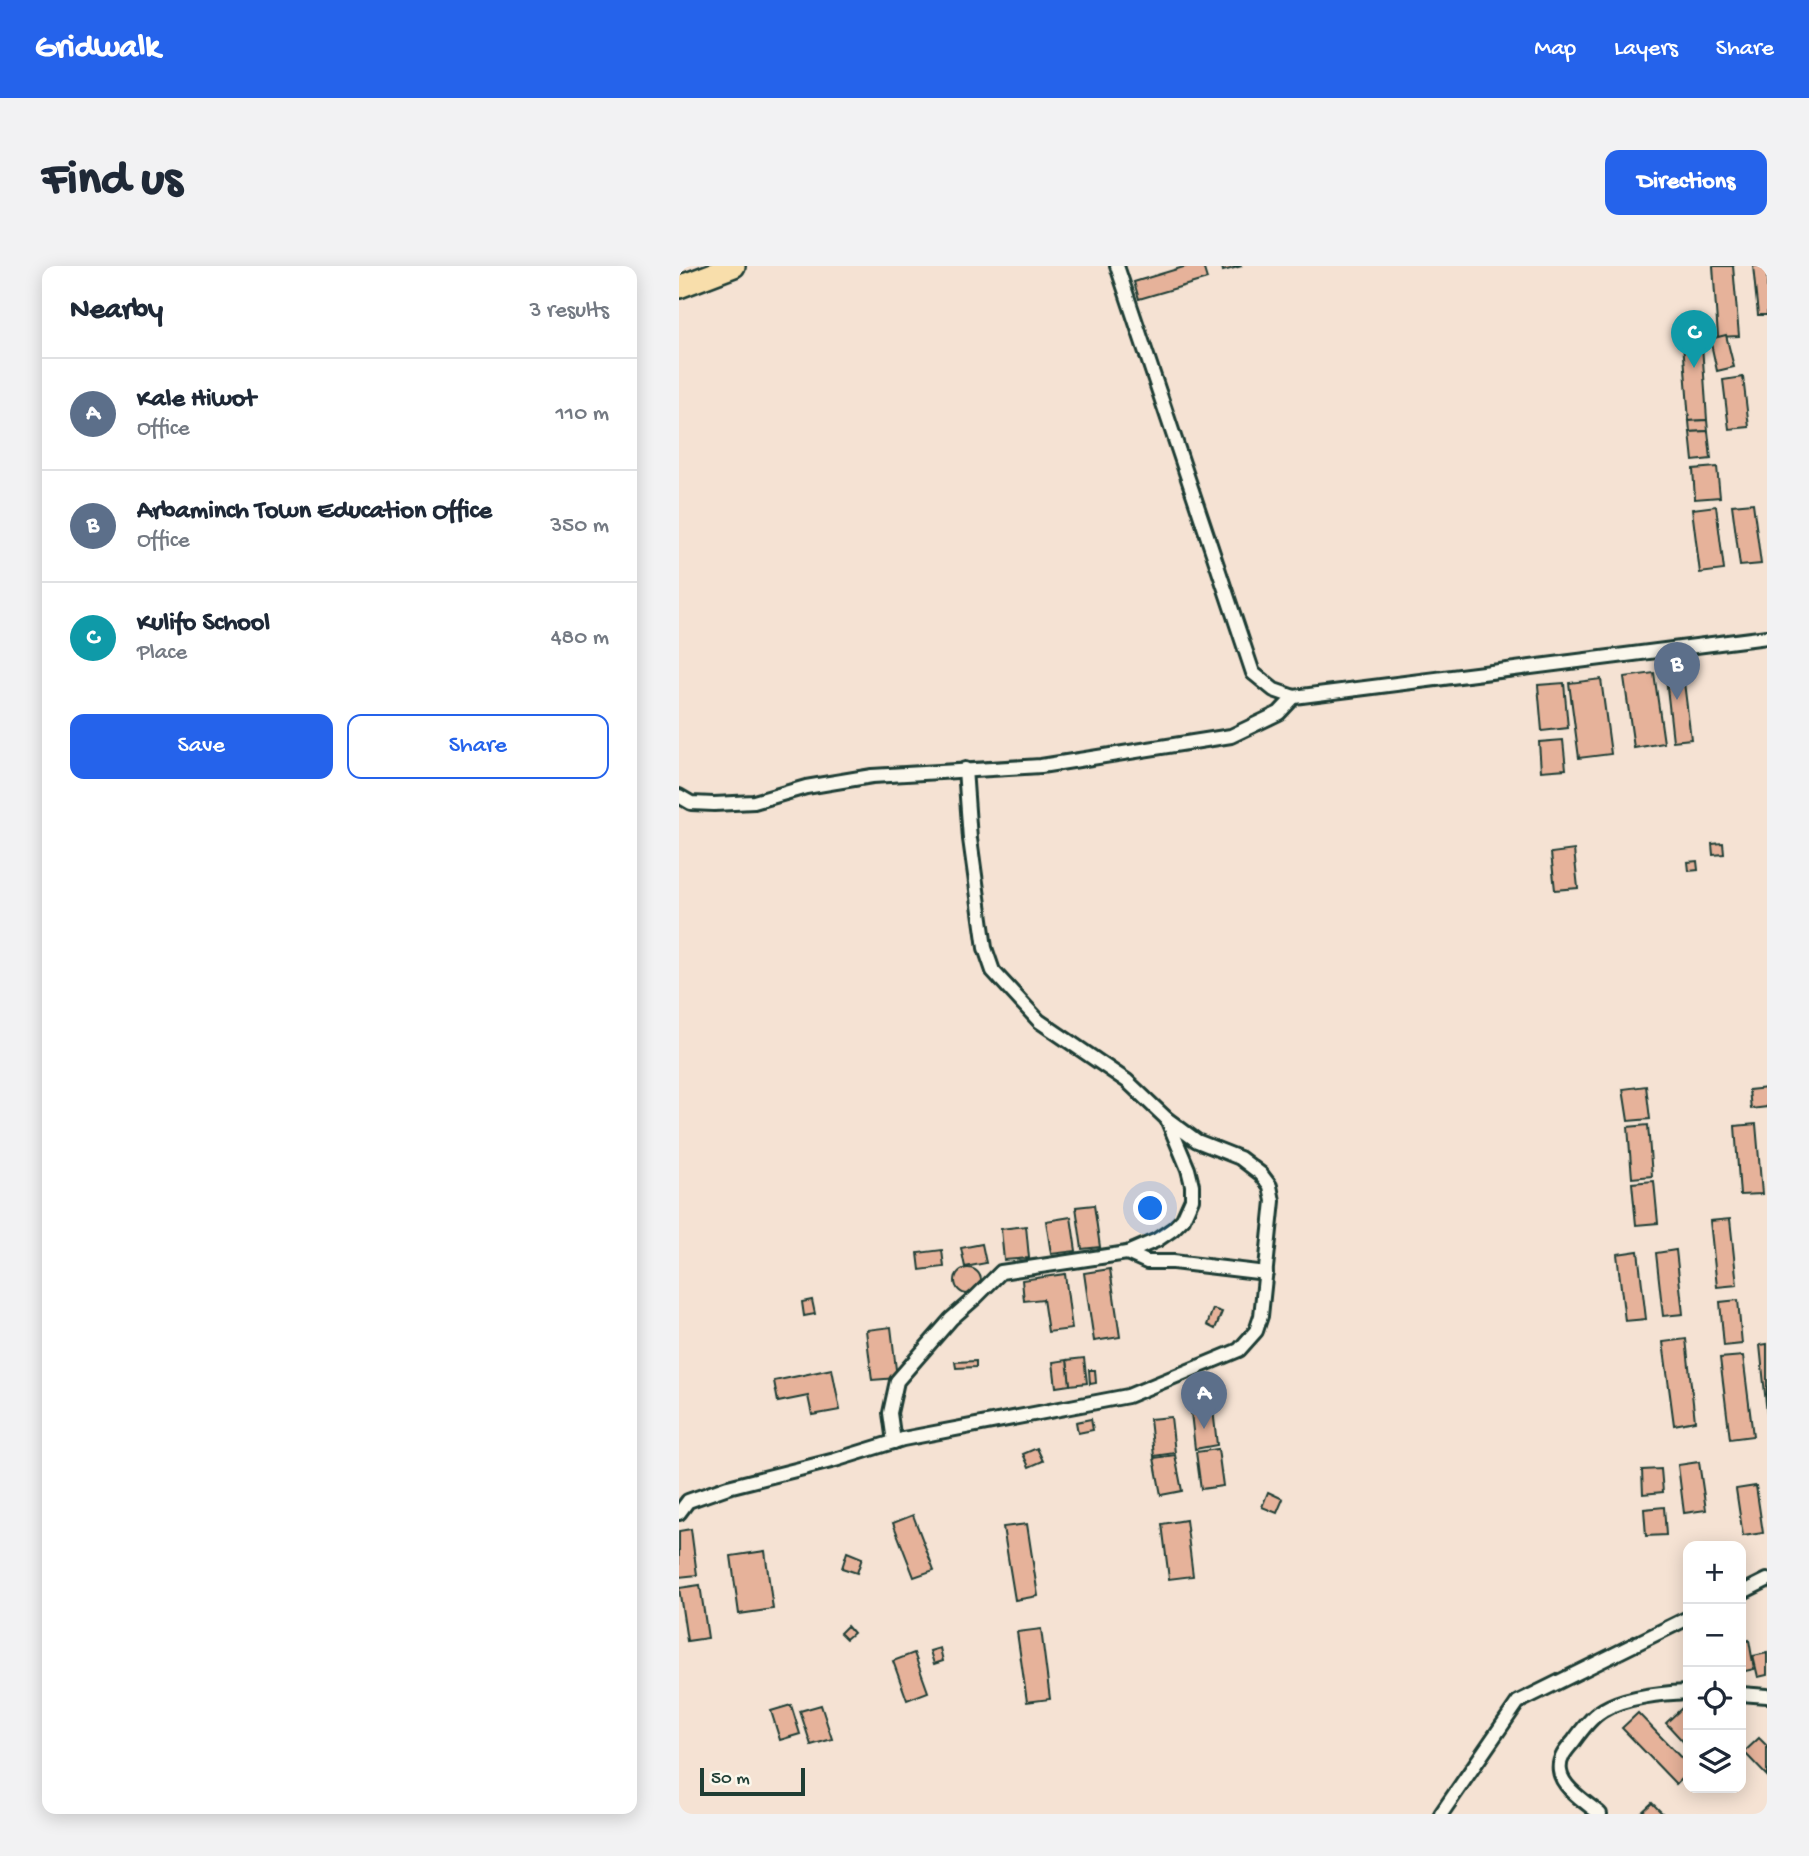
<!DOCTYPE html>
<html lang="en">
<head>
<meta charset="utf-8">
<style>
	:root { --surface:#fff; --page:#f2f2f3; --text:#1f2937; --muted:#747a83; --line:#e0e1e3; --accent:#2563eb }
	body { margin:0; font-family:"Gochi Hand",sans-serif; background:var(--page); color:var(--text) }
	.controls { position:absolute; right:21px; bottom:21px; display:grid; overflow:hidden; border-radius:14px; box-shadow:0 4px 18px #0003 }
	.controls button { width:63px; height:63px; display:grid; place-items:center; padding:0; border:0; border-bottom:2px solid var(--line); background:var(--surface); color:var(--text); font:35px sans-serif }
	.scale { position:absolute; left:21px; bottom:18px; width:105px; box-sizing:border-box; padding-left:7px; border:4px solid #1f3d34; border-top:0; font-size:19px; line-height:24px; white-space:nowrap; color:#1f3d34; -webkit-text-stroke:5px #fbf7ec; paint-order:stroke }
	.you { position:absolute; left:472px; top:943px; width:24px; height:24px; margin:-18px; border:5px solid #fff; border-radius:50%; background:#1a73e8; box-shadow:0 0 0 10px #1a73e833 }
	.badge { display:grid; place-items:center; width:46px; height:46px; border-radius:50%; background:var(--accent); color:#fff; font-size:23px; font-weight:700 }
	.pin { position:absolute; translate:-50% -58px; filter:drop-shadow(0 2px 4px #0008) }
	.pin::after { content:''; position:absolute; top:37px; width:24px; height:21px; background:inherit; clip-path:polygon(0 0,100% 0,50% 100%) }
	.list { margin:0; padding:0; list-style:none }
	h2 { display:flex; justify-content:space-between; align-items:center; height:91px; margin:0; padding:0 28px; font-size:30px }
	h2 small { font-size:23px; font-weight:400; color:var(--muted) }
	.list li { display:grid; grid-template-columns:46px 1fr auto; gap:21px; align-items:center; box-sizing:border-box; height:112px; padding:0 28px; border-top:2px solid var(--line) }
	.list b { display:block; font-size:26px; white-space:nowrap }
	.list p { margin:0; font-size:23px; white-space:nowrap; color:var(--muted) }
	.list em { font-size:23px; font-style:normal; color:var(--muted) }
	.actions { display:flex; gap:14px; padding:21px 28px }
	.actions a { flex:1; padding:16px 0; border:2px solid var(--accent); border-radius:14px; text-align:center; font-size:24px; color:var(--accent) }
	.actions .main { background:var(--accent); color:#fff }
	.icon { flex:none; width:38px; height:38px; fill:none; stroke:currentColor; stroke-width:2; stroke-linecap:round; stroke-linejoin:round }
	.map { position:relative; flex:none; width:1088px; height:1548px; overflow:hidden; border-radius:14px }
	header { display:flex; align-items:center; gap:42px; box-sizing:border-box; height:98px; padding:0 35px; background:var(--accent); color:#fff }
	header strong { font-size:33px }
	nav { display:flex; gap:38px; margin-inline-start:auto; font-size:24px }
	.intro { display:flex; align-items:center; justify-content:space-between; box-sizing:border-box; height:168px; padding:0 42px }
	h1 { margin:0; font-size:49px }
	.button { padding:18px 32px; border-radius:14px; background:var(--accent); color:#fff; font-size:24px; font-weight:700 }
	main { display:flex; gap:42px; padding:0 42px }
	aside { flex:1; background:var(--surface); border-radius:14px; box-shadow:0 4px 18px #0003 }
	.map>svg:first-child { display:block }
	.building { fill:#e6b29a; stroke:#1f3d34; stroke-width:2 }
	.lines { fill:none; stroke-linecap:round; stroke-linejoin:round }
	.street-casing { stroke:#1f3d34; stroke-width:18 }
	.highway-casing { stroke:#1f3d34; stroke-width:26 }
	.street { stroke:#fbf7ec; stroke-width:12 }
	.highway { stroke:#f8deab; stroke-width:21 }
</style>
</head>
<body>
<header>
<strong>Gridwalk</strong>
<nav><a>Map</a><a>Layers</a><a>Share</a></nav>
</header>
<div class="intro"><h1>Find us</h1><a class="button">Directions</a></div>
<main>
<aside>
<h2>Nearby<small>3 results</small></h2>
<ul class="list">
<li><span class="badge" style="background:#5c6f8a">A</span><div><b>Kale Hiwot</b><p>Office</p></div><em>110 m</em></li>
<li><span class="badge" style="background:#5c6f8a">B</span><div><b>Arbaminch Town Education Office</b><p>Office</p></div><em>350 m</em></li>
<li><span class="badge" style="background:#0f9aa8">C</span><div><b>Kulifo School</b><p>Place</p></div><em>480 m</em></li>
</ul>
<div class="actions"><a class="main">Save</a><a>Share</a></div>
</aside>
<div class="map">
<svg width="1088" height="1548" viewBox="0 0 1088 1548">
	<rect width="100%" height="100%" fill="#f5e2d3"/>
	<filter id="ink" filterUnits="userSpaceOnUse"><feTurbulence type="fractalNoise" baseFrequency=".0143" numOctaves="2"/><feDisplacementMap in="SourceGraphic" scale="14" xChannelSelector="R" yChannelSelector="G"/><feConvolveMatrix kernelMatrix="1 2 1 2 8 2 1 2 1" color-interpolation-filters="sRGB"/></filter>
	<g filter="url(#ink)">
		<g class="building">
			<polygon points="508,0 524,0 528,13 460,33 455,16"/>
			<polygon points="543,0 563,0 544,5"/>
			<polygon points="1034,0 1054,0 1060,70 1039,71"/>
			<polygon points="1074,0 1088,0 1088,49 1079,49"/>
			<polygon points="1021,49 1028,154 1010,155 1002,50"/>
			<polygon points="1047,69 1055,101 1038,105 1031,73"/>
			<polygon points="1064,111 1070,161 1050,163 1044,114"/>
			<polygon points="1028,154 1029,165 1011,166 1010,155"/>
			<polygon points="1029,165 1032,193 1014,195 1011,166"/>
			<polygon points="1038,201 1041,231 1016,233 1014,203"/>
			<polygon points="1074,237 1082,298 1061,300 1053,239"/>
			<polygon points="1037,240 1045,304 1021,307 1013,243"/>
			<polygon points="1002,392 1012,473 994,475 985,394"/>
			<polygon points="975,407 985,477 955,482 945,411"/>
			<polygon points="922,413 932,488 900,492 890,417"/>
			<polygon points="885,417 889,462 863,465 859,419"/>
			<polygon points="884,474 887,503 862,505 860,476"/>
			<polygon points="1044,577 1045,588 1034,589 1033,578"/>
			<polygon points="895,584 899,622 876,624 872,587"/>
			<polygon points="1018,595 1019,604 1010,605 1009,596"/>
			<polygon points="967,820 971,853 949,855 944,823"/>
			<polygon points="1088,822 1088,841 1072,843 1070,824"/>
			<polygon points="1077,858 1083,928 1061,929 1056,860"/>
			<polygon points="969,859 973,910 953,912 949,861"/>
			<polygon points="975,915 979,957 957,959 953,917"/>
			<polygon points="415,939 421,981 403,983 397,941"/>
			<polygon points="392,951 397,985 372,988 367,955"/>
			<polygon points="1051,953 1058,1019 1038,1021 1031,955"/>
			<polygon points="347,960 350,992 325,994 322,963"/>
			<polygon points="303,978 307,997 286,1001 282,982"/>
			<polygon points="263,984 265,1001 241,1004 239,987"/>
			<polygon points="997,984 1004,1048 984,1050 977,987"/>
			<polygon points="959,985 967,1053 946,1055 938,988"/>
			<circle cx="289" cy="1015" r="13"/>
			<polygon points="431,1003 441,1071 415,1075 405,1007"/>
			<polygon points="386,1008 393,1063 369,1066 364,1033 345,1035 343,1014"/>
			<polygon points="133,1034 136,1048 125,1050 123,1036"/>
			<polygon points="1059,1034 1063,1078 1045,1080 1041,1036"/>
			<polygon points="534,1043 543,1046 536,1063 528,1059"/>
			<polygon points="212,1061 218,1112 193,1114 187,1064"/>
			<polygon points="1007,1073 1016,1155 995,1159 984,1076"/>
			<polygon points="1088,1078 1088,1148 1081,1079"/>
			<polygon points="1064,1090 1074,1170 1051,1173 1041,1092"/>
			<polygon points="405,1092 408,1117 391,1119 388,1094"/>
			<polygon points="388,1094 391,1119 377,1121 374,1096"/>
			<polygon points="297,1095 297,1101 277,1102 276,1096"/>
			<polygon points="153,1103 161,1144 133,1149 129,1130 99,1136 95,1115"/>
			<polygon points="410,1104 416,1104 417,1117 411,1118"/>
			<polygon points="534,1143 538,1179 516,1183 512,1146"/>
			<polygon points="492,1151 496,1187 475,1190 471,1153"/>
			<polygon points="412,1153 414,1164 399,1167 397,1156"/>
			<polygon points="358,1182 364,1195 350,1201 344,1188"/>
			<polygon points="539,1183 544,1220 522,1223 517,1186"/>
			<polygon points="496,1189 503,1225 482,1229 475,1192"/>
			<polygon points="1020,1196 1027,1244 1005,1247 999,1199"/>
			<polygon points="982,1203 984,1226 964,1228 963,1204"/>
			<polygon points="1077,1220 1084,1267 1064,1270 1057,1223"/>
			<polygon points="589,1226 604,1233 598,1247 583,1241"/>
			<polygon points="985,1241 987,1269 967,1270 965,1243"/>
			<polygon points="234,1249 255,1304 235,1311 214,1257"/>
			<polygon points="507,1254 514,1310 490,1313 483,1258"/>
			<polygon points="348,1258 359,1330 336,1334 324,1261"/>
			<polygon points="12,1263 18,1309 0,1311 0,1265"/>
			<polygon points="86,1285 94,1343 60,1348 52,1290"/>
			<polygon points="168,1286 183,1292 178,1307 163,1302"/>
			<polygon points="21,1319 29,1372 8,1375 0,1322"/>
			<polygon points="168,1360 174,1367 167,1373 161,1367"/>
			<polygon points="362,1363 371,1433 348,1436 338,1366"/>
			<polygon points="1070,1374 1075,1403 1062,1406 1062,1376"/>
			<polygon points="261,1382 264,1395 255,1398 251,1385"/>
			<polygon points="235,1387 249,1426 228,1434 214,1395"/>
			<polygon points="1088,1387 1088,1409 1079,1411 1074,1390"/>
			<polygon points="112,1439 121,1468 101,1474 92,1445"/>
			<polygon points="142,1439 153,1473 132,1479 121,1445"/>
			<polygon points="1003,1442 1009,1449 1009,1481 987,1457"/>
			<polygon points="959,1447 1009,1499 1009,1506 997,1518 943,1462"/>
			<polygon points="1080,1472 1088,1480 1088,1510 1065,1486"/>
			<polygon points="973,1537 984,1548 961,1548"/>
		</g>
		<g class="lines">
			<g class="street-casing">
				<g id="street">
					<polyline points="438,0 574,407 595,424 615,431 1088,371"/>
					<polyline points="0,530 12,537 35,538 75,536 127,521 193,510 362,500 552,470 600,447 615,431"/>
					<polyline points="448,987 468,996 494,996 587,1007"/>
					<polyline points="215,1176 211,1147 218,1115 272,1053 297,1031 322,1006 448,987 478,974 494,963 504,953 513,933 513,919 509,903 488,853"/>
					<polyline points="0,1247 9,1235 49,1221 156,1194 224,1173 449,1130 560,1084 577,1065 582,1050 594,935 591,920 582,908 561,892 518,875 488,853 448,815 360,755 314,705 306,682 291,573 286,503"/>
					<polyline points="1062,1327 1088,1314"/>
					<polyline points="1062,1428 1088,1430"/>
					<polyline points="762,1548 839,1436 1009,1352"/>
					<path d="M921,1548C908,1537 883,1522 881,1505C879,1493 887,1484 894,1476C902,1465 912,1451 924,1444C945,1431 985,1427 1009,1426"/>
				</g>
			</g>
			<g class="highway-casing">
				<polyline id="highway" points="0,21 55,0"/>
			</g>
			<use href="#street" class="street"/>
			<use href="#highway" class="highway"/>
		</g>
	</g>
</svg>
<div class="controls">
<button>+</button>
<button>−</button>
<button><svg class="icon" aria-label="locate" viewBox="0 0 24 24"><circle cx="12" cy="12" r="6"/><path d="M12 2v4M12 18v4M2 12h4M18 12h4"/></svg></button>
<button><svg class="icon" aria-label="layers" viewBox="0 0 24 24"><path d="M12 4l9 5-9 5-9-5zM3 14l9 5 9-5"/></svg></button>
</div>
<div class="scale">50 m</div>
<div class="you"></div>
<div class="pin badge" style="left:525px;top:1163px;background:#5c6f8a">A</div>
<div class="pin badge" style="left:998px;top:434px;background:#5c6f8a">B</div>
<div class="pin badge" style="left:1015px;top:102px;background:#0f9aa8">C</div>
</div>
</main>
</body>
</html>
